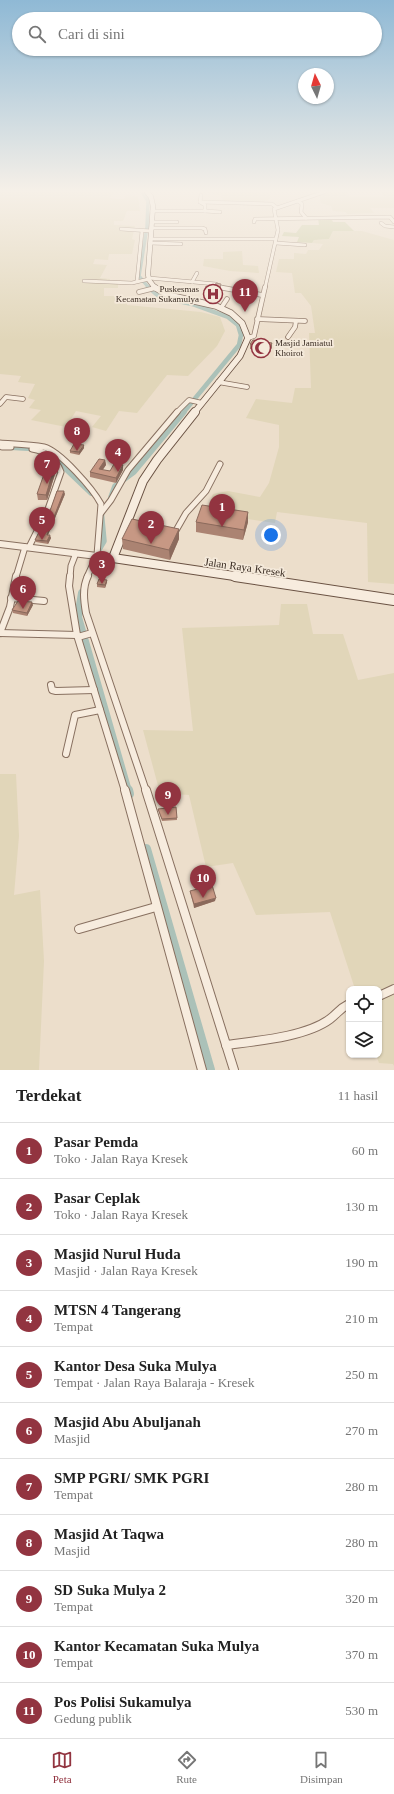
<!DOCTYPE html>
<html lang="id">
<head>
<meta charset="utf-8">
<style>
	:root { --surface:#fff; --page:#f6f6f6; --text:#222; --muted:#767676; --line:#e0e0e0; --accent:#923440 }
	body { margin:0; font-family:"Times New Roman",serif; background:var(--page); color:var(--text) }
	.controls { position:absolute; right:12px; bottom:12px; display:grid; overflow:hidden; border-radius:8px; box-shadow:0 1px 3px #0004 }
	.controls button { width:36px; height:36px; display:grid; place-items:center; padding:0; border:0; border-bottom:1px solid var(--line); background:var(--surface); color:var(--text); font:20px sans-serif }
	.compass { position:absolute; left:298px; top:68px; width:36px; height:36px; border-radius:50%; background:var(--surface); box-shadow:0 1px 3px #0004; rotate:355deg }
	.you { position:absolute; left:271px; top:535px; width:14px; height:14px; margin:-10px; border:3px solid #fff; border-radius:50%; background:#1a73e8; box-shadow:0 0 0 6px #1a73e833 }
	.badge { display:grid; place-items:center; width:26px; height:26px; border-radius:50%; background:var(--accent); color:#fff; font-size:13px; font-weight:700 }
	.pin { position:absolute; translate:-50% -33px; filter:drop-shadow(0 1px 2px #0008) }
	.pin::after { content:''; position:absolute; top:21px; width:14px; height:12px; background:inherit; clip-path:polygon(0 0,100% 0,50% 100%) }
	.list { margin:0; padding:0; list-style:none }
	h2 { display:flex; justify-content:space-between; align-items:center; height:52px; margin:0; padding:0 16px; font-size:17px }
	h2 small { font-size:13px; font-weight:400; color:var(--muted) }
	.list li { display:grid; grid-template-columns:26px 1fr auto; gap:12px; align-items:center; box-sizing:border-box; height:56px; padding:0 16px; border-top:1px solid var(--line) }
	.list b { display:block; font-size:15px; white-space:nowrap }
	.list p { margin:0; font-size:13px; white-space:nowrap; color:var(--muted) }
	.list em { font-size:13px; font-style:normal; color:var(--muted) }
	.icon { flex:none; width:22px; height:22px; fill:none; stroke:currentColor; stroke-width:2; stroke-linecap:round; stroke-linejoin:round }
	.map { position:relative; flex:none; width:394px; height:1070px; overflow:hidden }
	.search { position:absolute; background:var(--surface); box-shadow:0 1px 3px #0004; left:12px; right:12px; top:12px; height:44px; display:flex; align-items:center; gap:10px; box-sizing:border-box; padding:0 14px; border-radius:22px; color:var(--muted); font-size:15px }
	.sheet { height:668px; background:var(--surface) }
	nav { display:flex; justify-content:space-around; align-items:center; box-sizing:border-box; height:56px; border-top:1px solid var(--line); background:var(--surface); font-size:11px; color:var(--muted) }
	nav a { display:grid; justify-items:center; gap:2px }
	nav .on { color:var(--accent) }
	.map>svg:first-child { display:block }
	.farmland { fill:#e1d6b9 }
	.green { fill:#caca9f }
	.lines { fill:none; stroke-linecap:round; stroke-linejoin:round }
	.canal-far4 { stroke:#abc1b8; stroke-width:3.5 }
	.canal-far3 { stroke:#abc1b8; stroke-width:4.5 }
	.canal-far2 { stroke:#abc1b8; stroke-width:5.5 }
	.canal-far1 { stroke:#abc1b8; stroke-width:8 }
	.canal { stroke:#abc1b8; stroke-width:10 }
	.minor-far4-casing { stroke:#887060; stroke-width:4 }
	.minor-far3-casing { stroke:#887060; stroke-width:5.5 }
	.minor-far2-casing { stroke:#887060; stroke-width:7 }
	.minor-far1-casing { stroke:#887060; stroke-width:8 }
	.minor-casing { stroke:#887060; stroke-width:10 }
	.tertiary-casing { stroke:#887060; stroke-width:8 }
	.secondary-far3-casing { stroke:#6a5243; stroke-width:5.5 }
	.secondary-far2-casing { stroke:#6a5243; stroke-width:7 }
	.secondary-far1-casing { stroke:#6a5243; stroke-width:10 }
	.secondary-casing { stroke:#6a5243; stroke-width:12 }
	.minor-far4 { stroke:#f7ecde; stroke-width:3 }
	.minor-far3 { stroke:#f7ecde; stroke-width:4 }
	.minor-far2 { stroke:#f7ecde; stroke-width:5 }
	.minor-far1 { stroke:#f7ecde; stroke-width:6 }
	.minor { stroke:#f7ecde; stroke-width:8 }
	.tertiary { stroke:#f7ecde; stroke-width:6 }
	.secondary-far3 { stroke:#f7ecde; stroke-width:4.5 }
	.secondary-far2 { stroke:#f7ecde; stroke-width:5.5 }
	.secondary-far1 { stroke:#f7ecde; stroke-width:8 }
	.secondary { stroke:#f7ecde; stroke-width:10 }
	.wall { fill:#ab8372 }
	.shaded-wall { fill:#8b6a5c }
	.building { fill:#c79884; stroke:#8b6a5c }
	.labels { text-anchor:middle; stroke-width:3.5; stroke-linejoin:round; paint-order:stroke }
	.far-poi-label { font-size:9px; fill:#392b22; stroke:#f4e9da; text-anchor:end }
	.street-label { font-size:11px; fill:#392b22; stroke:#f4e9da }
</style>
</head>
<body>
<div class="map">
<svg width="394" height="1070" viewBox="0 0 394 1070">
	<rect width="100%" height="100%" fill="#ecdecb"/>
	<g class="farmland">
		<polygon points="0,192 114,192 109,198 124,199 126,195 138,196 140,211 127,211 123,221 114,221 114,225 135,226 132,239 135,240 132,254 109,254 108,260 95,259 93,264 107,265 100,278 110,279 109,282 118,283 118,288 104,288 104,296 126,296 127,305 201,312 220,317 225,331 217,346 188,376 167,375 137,413 119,411 106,431 92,427 101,416 76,411 66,427 31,420 41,410 29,408 35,400 28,398 35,384 18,382 21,376 0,374"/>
		<polygon points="206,192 270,192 270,199 257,204 224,202 221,195 214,195 213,193"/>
		<polygon points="345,192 350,197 384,197 382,192 394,192 394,208 370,208 374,213 347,214 346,212 333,211 331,206 321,203 320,196 325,193"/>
		<polygon points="333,231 362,231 394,240 394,584 368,582 367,523 277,512 275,523 205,513 213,494 228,491 260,497 269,483 279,447 279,425 246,418 256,399 292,403 295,388 311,388 309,333 315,333 311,306 301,293 295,293 292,273 276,272 279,259 294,259 294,253 306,254 308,250 319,250 323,244 312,243 314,240 329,239"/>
		<polygon points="242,251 243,265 258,266 259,273 230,271 203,266 204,259 223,259 223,252"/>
		<polygon points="281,604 307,604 313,634 343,634 358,680 394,673 394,1066 393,1064 379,1063 376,1055 379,1055 379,989 355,989 330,912 256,915 233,863 206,867 189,795 160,793 143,730 193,731 182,628 279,625"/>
		<polygon points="0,774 16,774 19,836 14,895 40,890 44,961 39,1070 0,1070"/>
	</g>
	<polygon class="green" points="318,218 331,218 333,222 345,222 354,231 333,231 329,239 314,240 312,243 297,242 299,237 282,236 284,232 296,233 302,225 319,225"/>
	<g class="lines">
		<polyline class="canal-far4" points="142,192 148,201 147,227 139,276 149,288"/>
		<polyline class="canal-far3" points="148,287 160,297 192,304 228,317 238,325 241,335 239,345 183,413"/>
		<g class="canal-far2">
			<polyline points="6,447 41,449 47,451 91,493"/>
			<polyline points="111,497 115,486 134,472 184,412"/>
			<polyline points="97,553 104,541 101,509"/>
		</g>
		<polyline class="canal-far1" points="82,593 78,617 128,791"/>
		<g class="canal">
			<polyline points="128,790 129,794"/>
			<polyline points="146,849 210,1070"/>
		</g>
		<g class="minor-far4-casing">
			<g id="minor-far4">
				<polyline points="298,201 302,204 301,212 306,218"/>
				<polyline points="200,202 272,204 276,207"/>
				<polyline points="152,211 205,211 205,205 200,202 201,195"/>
				<polyline points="205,211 220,212"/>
				<polyline points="152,222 177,222"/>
				<polyline points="254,222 255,219 390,217 394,222"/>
				<polyline points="381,223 385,226 394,227"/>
				<polyline points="151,228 202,228 205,229 206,233"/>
				<polyline points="121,229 151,231"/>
				<polyline points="151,239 276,239"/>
				<polyline points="150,243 181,244"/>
				<polyline points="276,243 305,245"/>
				<polyline points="149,278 216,284 218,288"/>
				<polyline points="84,281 132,283 149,279"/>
				<polyline points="137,281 142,231"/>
				<polyline points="192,282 197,273"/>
				<polyline points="265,288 278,230 274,209 324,192"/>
			</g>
		</g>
		<g class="minor-far3-casing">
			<g id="minor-far3">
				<polyline points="218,287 262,295"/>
				<polyline points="139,292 155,288"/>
				<polyline points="221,308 227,299"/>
				<polyline points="257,319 305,321"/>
				<polyline points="288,337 295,327 296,321"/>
				<polyline points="248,338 254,336 265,287"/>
				<polyline points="218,382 247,387"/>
				<polyline points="0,404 6,397 23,399"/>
				<polyline points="176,413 189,400 202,403"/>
			</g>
		</g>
		<g class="minor-far2-casing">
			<g id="minor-far2">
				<path d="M0,443C14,444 30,444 44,447C60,451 93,489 101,504L97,555L87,577"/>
				<polyline points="2,447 11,447"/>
				<polyline points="101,513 111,500 128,470 177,412"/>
				<polyline points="174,534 186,513 206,491 220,464"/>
				<path d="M29,547L48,509L61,472C56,459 46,451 32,449"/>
				<polyline points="16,577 25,547"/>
				<polyline points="70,577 71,566 76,553"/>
			</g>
		</g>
		<g class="minor-far1-casing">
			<g id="minor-far1">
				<polyline points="70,576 69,586 77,635 125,791"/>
				<path d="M88,576C82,588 84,601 86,613L146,791"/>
				<polyline points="11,598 44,601"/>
				<polyline points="0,633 10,607 16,576"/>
				<polyline points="0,633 77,635"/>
				<polyline points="78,637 92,633"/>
				<polyline points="51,685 52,690 56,691 94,690"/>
				<polyline points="66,754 75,715 100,710"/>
			</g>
		</g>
		<g class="minor-casing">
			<g id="minor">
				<polyline points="125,790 202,1070"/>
				<polyline points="146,790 234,1070"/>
				<polyline points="79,929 156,907"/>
				<polyline points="379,996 394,989"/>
				<path d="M226,1045C256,1041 306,1037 330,1019C338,1013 339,1009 349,1004"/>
			</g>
		</g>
		<g class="tertiary-casing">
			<polyline id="tertiary" points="0,544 113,558"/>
		</g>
		<g class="secondary-far3-casing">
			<polyline id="secondary-far3" points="147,192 151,197 153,206 148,274 149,280 155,288"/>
		</g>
		<g class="secondary-far2-casing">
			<polyline id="secondary-far2" points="154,287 168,295 216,306 231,313 242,323 248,338 240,356 194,413"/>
		</g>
		<g class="secondary-far1-casing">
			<polyline id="secondary-far1" points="195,412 157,460 143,481 113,558 241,577"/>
		</g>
		<g class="secondary-casing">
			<polyline id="secondary" points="235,576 394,600"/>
		</g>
		<use href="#minor-far4" class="minor-far4"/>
		<use href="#minor-far3" class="minor-far3"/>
		<use href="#minor-far2" class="minor-far2"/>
		<use href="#minor-far1" class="minor-far1"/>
		<use href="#minor" class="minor"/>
		<use href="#tertiary" class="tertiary"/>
		<use href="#secondary-far3" class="secondary-far3"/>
		<use href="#secondary-far2" class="secondary-far2"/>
		<use href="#secondary-far1" class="secondary-far1"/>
		<use href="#secondary" class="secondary"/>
	</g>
	<g class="wall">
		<polygon points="204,291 221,291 218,299 204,298"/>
		<polygon points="250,344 272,347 270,352 250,349"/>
		<polygon points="84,448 79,455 70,453 70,451"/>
		<polygon points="105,460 106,465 102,470 110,471 123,470 116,483 90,477 90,472"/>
		<polygon points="55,465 56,471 47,500 38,500 37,494"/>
		<polygon points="65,494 48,535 51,538 48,544 36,542 35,540 51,508"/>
		<polygon points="248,512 248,522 243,540 196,532 196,522"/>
		<polygon points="179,529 179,539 170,560 123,549 122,539"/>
		<polygon points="107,580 107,582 105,588 97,587 97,584"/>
		<polygon points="33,605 27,616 13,613 12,610"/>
		<polygon points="176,807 177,820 162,821 158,809"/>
		<polygon points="190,891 215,901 194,908 191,895"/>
	</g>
	<g class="shaded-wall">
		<polygon points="221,284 221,291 218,299 218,292"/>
		<polygon points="272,343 272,347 270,352 270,347"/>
		<polygon points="84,445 84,448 79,455 79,452"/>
		<polygon points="105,460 106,465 100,474 99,469"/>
		<polygon points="55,465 56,471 47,500 46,495"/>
		<polygon points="123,465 123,470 116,483 116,478"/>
		<polygon points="64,491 65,494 47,537 47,535"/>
		<polygon points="248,512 248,522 243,540 244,530"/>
		<polygon points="179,529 179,539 170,560 169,550"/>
		<polygon points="50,535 51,538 48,544 47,541"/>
		<polygon points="107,580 107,582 105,588 105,585"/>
		<polygon points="32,602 33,605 27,616 27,613"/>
		<polygon points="216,898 215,901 194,908 194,904"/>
	</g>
	<g class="building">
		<polygon points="216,283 221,284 218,292 204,291 206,286 214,287"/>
		<polygon points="253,340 272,343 270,347 250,344"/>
		<polygon points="74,444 84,445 79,452 70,451"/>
		<polygon points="99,459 105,460 99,469 110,471 114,464 123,465 116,478 90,472"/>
		<polygon points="48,463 54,463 55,465 46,495 37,494"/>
		<polygon points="57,491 64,491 47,535 50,535 47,541 35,540 51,508"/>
		<polygon points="202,505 248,512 244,530 196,522"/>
		<polygon points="132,519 179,529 169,550 122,539"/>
		<polygon points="99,579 107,580 105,585 97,584"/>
		<polygon points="18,601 32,602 27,613 12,610"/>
		<polygon points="176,807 177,818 162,819 158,809"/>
		<polygon points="212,885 216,898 194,904 190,891"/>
	</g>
	<linearGradient id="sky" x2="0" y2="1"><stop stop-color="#8fb9d5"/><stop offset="0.56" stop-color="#f6f0e8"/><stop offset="1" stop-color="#f6f0e8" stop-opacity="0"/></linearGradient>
	<rect width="394" height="341" fill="url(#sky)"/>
	<defs>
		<g id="hospital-ring" transform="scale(1)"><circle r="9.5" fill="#f4e9da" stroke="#923440" stroke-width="1.5"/><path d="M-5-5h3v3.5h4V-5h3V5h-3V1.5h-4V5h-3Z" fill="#923440"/></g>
		<g id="mosque-ring" transform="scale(1)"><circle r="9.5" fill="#f4e9da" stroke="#923440" stroke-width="1.5"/><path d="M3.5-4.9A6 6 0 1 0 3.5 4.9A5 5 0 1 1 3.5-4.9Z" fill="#923440"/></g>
	</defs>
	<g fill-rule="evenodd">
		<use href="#hospital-ring" x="213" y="294"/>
		<use href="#mosque-ring" x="261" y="348"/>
	</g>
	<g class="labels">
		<g class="far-poi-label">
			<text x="199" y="292">Puskesmas<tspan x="199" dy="10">Kecamatan Sukamulya</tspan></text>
			<text x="275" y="346" text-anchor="start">Masjid Jamiatul<tspan x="275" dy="10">Khoirot</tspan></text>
		</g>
		<g class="street-label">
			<text transform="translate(245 567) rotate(8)" y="4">Jalan Raya Kresek</text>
		</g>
	</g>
</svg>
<div class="controls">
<button><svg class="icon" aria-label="locate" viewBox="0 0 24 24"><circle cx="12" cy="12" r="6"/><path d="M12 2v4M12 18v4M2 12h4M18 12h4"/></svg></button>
<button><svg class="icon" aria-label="layers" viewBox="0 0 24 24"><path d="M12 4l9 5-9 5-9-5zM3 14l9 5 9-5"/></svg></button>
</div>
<svg class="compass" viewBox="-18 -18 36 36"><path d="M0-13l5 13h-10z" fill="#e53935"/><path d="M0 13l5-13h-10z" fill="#767676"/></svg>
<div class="you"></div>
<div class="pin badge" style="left:222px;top:527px">1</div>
<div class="pin badge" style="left:151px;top:544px">2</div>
<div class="pin badge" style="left:102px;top:584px">3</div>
<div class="pin badge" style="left:118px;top:472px">4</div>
<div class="pin badge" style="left:42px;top:540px">5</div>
<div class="pin badge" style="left:23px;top:609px">6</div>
<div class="pin badge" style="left:47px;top:484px">7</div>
<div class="pin badge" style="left:77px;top:451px">8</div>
<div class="pin badge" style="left:168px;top:815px">9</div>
<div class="pin badge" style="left:203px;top:898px">10</div>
<div class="pin badge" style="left:245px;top:312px">11</div>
<div class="search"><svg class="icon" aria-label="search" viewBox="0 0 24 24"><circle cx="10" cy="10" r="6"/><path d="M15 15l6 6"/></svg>Cari di sini</div>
</div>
<section class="sheet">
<h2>Terdekat<small>11 hasil</small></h2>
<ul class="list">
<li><span class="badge">1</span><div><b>Pasar Pemda</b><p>Toko · Jalan Raya Kresek</p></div><em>60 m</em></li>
<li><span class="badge">2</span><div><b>Pasar Ceplak</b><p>Toko · Jalan Raya Kresek</p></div><em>130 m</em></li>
<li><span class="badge">3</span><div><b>Masjid Nurul Huda</b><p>Masjid · Jalan Raya Kresek</p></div><em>190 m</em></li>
<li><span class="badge">4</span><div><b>MTSN 4 Tangerang</b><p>Tempat</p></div><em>210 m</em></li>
<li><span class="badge">5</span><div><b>Kantor Desa Suka Mulya</b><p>Tempat · Jalan Raya Balaraja - Kresek</p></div><em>250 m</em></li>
<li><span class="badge">6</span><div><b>Masjid Abu Abuljanah</b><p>Masjid</p></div><em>270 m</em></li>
<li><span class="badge">7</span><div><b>SMP PGRI/ SMK PGRI</b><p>Tempat</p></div><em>280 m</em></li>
<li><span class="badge">8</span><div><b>Masjid At Taqwa</b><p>Masjid</p></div><em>280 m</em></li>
<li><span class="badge">9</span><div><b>SD Suka Mulya 2</b><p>Tempat</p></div><em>320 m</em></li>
<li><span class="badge">10</span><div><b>Kantor Kecamatan Suka Mulya</b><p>Tempat</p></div><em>370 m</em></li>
<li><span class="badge">11</span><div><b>Pos Polisi Sukamulya</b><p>Gedung publik</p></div><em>530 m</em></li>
</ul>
</section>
<nav>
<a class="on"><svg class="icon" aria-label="map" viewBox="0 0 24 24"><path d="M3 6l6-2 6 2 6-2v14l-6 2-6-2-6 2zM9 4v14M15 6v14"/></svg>Peta</a>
<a><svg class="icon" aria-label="directions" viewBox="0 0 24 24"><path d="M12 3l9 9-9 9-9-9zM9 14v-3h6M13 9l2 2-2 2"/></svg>Rute</a>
<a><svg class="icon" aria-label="saved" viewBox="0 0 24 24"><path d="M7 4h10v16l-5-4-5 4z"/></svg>Disimpan</a>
</nav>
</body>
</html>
